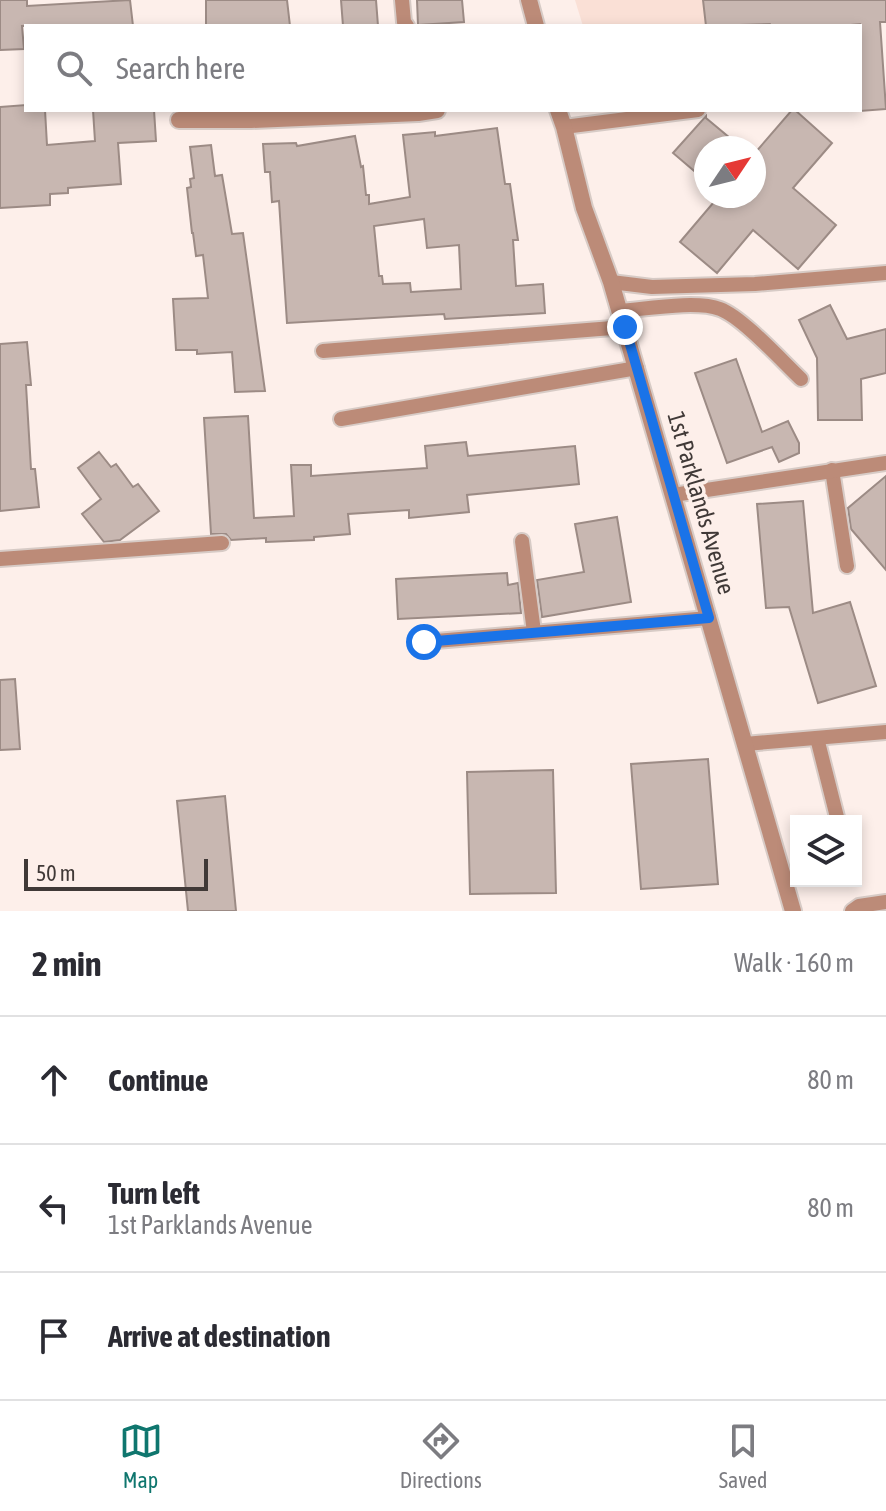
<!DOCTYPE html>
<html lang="en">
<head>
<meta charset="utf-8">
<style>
	:root { --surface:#fff; --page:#f7f7f7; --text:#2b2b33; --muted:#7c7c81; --line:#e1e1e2; --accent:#0f766e }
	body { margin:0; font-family:"Asap Condensed",sans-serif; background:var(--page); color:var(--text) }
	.controls { position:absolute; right:24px; bottom:24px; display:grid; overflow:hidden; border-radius:0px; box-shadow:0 4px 12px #0003 }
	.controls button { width:72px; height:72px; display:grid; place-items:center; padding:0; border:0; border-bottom:2px solid var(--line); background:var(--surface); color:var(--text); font:40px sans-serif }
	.compass { position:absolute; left:694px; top:136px; width:72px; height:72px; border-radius:50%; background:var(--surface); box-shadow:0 4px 12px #0003; rotate:55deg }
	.scale { position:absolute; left:24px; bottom:20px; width:184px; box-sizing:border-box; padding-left:8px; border:4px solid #403937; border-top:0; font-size:22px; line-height:28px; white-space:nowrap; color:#403937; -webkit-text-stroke:6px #fdefea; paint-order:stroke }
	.stop { position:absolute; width:24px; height:24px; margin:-18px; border:6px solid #1a73e8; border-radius:50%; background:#fff }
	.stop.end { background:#1a73e8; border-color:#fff; box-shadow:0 2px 8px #0008 }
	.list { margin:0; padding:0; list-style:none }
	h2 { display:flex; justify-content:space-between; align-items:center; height:104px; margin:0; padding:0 32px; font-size:34px }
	h2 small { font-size:26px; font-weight:400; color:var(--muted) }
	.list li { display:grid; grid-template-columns:52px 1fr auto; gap:24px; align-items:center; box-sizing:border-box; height:128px; padding:0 32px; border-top:2px solid var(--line) }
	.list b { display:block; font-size:30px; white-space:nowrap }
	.list p { margin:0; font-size:26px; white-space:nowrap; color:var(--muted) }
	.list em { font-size:26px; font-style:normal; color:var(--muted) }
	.icon { flex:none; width:44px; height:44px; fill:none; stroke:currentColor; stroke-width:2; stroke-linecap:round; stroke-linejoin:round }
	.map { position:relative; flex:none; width:886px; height:911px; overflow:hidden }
	.search { position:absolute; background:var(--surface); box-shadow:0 4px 12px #0003; left:24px; right:24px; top:24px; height:88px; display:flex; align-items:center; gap:20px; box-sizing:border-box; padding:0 28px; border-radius:0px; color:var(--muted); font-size:30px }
	.sheet { height:488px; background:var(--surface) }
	nav { display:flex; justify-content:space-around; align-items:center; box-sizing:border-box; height:112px; border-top:2px solid var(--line); background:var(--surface); font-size:22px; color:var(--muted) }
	nav a { display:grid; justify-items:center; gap:4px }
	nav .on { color:var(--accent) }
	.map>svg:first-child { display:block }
	.built { fill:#fae0d6 }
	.building { fill:#c8b7b1; stroke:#9c8b85; stroke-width:2; fill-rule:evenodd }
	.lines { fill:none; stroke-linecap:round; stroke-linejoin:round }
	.service-casing { stroke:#d7cbc6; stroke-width:18 }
	.minor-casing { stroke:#d7cbc6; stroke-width:20 }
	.service { stroke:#bc8b78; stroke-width:14 }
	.minor { stroke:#bc8b78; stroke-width:16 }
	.route { stroke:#1a73e8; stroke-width:10 }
	.labels { text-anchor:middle; stroke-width:7; stroke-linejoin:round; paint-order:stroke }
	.street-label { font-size:24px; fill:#403937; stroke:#fdefea }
</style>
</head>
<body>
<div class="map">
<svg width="886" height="911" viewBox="0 0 886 911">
	<rect width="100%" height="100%" fill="#fdefea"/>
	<polygon class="built" points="575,0 886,0 886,5 758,26 583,26"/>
	<g class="building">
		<polygon points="0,0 27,0 27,6 130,0 133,26 22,26 24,49 0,50"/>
		<polygon points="206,0 287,0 290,26 206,26"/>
		<polygon points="341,0 376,0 378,26 343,26"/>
		<polygon points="417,0 462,0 464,22 418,25"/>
		<polygon points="703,0 886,0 886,22 880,22 886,109 860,111 860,24 840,26 771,26 770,24 706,26"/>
		<polygon points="26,105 26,110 45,110 47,145 95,141 93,110 154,110 156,141 118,143 121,184 68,188 68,193 50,194 50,205 0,208 0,107"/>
		<polygon points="792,110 795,110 832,143 793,188 836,225 798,269 753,230 717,273 680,242 719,196 754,196 754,154"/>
		<polygon points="706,116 706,118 742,148 706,148 706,181 673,153"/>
		<path d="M497,128L505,184H510L518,240H513L516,286L543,284L545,313L445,319L444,314L287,323L279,201L272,202L270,172H265L263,144L296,143L297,146L355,136L361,167L363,166L366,195H369V204L410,197L403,135L435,132V136ZM424,219L427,248L459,245L461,289L411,292L410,283L383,284L382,276H379L374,226Z"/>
		<polygon points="211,145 215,176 222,175 232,234 243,233 265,391 235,392 232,352 197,354 197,350 176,350 173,299 208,298 203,255 196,256 193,233 192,233 187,188 191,187 190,179 194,178 190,147"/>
		<polygon points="830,305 847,339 886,329 886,373 861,379 862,420 818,420 817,358 799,320"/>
		<polygon points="27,342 31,385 26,385 31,469 35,469 39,507 0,511 0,344"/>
		<polygon points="736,359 762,432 788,421 799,443 799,453 779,462 772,447 727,463 695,373"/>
		<polygon points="248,416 254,518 294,516 291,465 311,465 311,476 427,468 425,446 466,442 468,456 575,446 579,484 467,495 469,512 409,518 409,510 348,514 350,534 314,537 314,540 266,542 266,538 231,540 226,534 211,534 204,418"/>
		<polygon points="99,452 111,467 116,464 133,487 138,484 159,511 120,540 104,542 82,514 101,499 78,468"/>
		<polygon points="886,476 886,570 851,529 848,508"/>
		<polygon points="803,501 813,613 850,602 876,686 818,703 789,607 766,608 757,504"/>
		<polygon points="617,517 631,602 542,617 537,580 584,572 575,524"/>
		<polygon points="507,573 508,585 518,583 521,613 398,619 396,579"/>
		<polygon points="15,679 20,749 0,750 0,680"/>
		<polygon points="708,759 718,884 641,889 631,764"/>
		<polygon points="553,770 556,893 470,894 467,772"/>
		<polygon points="225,796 236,911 188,911 177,801"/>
	</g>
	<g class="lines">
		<g class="service-casing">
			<g id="service">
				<polyline points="402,0 404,22 407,26"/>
				<polyline points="564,127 698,110"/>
				<polyline points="611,282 652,287 755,284 886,273"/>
				<path d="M620,311C646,309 696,300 720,309C742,317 782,361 801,379"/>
				<polyline points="323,351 625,327"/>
				<polyline points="341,419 637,368"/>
				<polyline points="832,470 847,566"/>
				<polyline points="673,495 886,463"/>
				<polyline points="522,541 534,632"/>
				<polyline points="0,559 222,543"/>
				<polyline points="424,642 709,618"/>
				<polyline points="817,738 838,821"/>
				<polyline points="745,744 886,732"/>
				<polyline points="852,911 859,906 886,902"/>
			</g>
		</g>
		<g class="minor-casing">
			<g id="minor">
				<polyline points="529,0 536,26"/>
				<polyline points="558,110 564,127 584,208 611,282 793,911"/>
				<polyline points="179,120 251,120 418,113 437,110"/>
			</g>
		</g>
		<use href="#service" class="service"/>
		<use href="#minor" class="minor"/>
	</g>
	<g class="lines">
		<polyline class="route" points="424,642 709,618 625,327"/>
	</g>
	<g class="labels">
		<g class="street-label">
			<text transform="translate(701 503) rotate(74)" y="8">1st Parklands Avenue</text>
		</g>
	</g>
</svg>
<div class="controls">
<button><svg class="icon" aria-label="layers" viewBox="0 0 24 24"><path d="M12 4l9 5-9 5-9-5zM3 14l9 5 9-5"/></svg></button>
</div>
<svg class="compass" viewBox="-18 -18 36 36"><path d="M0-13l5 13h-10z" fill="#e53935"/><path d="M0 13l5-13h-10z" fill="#7c7c81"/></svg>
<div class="scale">50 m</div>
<div class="stop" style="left:424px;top:642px"></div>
<div class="stop end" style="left:625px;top:327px"></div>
<div class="search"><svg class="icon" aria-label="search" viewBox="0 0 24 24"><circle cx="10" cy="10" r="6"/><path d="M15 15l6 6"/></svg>Search here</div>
</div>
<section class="sheet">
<h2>2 min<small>Walk · 160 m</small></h2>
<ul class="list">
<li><svg class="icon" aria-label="ahead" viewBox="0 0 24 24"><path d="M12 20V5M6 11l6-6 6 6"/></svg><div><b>Continue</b></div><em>80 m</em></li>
<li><svg class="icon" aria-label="left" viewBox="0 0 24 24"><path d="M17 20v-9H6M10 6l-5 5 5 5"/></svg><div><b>Turn left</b><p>1st Parklands Avenue</p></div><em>80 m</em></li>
<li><svg class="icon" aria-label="arrive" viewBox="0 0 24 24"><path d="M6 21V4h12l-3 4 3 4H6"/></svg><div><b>Arrive at destination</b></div></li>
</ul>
</section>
<nav>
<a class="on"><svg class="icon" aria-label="map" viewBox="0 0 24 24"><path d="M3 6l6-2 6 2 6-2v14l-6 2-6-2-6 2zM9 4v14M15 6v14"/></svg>Map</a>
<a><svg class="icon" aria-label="directions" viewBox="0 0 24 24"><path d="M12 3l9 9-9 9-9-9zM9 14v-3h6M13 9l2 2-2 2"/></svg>Directions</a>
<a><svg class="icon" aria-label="saved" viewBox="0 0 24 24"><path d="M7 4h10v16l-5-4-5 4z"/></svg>Saved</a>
</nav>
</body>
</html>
